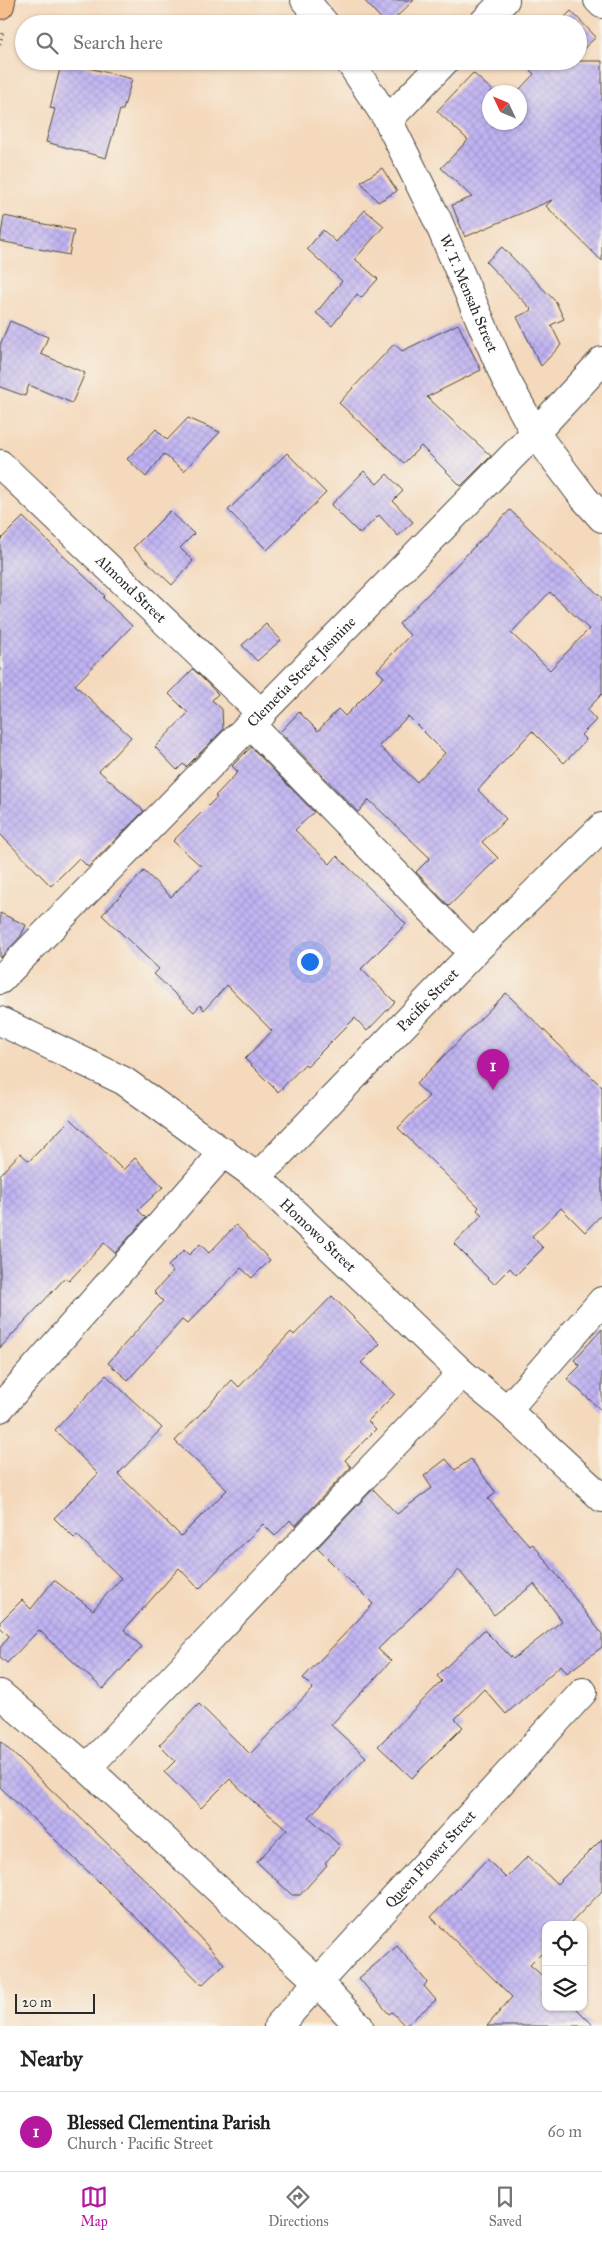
<!DOCTYPE html>
<html lang="en">
<head>
<meta charset="utf-8">
<style>
	:root { --surface:#fff; --page:#f6f6f6; --text:#202124; --muted:#757577; --line:#e0e0e0; --accent:#b5179e }
	body { margin:0; font-family:"IM FELL Great Primer",serif; background:var(--page); color:var(--text) }
	.controls { position:absolute; right:15px; bottom:15px; display:grid; overflow:hidden; border-radius:10px; box-shadow:0 1px 4px #0004 }
	.controls button { width:45px; height:45px; display:grid; place-items:center; padding:0; border:0; border-bottom:1px solid var(--line); background:var(--surface); color:var(--text); font:25px sans-serif }
	.compass { position:absolute; left:482px; top:85px; width:45px; height:45px; border-radius:50%; background:var(--surface); box-shadow:0 1px 4px #0004; rotate:314deg }
	.scale { position:absolute; left:15px; bottom:12px; width:80px; box-sizing:border-box; padding-left:5px; border:2px solid #2b2b2b; border-top:0; font-size:14px; line-height:18px; white-space:nowrap; color:#2b2b2b; -webkit-text-stroke:4px #f7f3e8; paint-order:stroke }
	.you { position:absolute; left:309px; top:961px; width:18px; height:18px; margin:-12px; border:4px solid #fff; border-radius:50%; background:#1a73e8; box-shadow:0 0 0 8px #1a73e833 }
	.badge { display:grid; place-items:center; width:32px; height:32px; border-radius:50%; background:var(--accent); color:#fff; font-size:16px; font-weight:700 }
	.pin { position:absolute; translate:-50% -41px; filter:drop-shadow(0 1px 2px #0008) }
	.pin::after { content:''; position:absolute; top:26px; width:18px; height:15px; background:inherit; clip-path:polygon(0 0,100% 0,50% 100%) }
	.list { margin:0; padding:0; list-style:none }
	h2 { display:flex; justify-content:space-between; align-items:center; height:65px; margin:0; padding:0 20px; font-size:21px }
	h2 small { font-size:16px; font-weight:400; color:var(--muted) }
	.list li { display:grid; grid-template-columns:32px 1fr auto; gap:15px; align-items:center; box-sizing:border-box; height:80px; padding:0 20px; border-top:1px solid var(--line) }
	.list b { display:block; font-size:19px; white-space:nowrap }
	.list p { margin:0; font-size:16px; white-space:nowrap; color:var(--muted) }
	.list em { font-size:16px; font-style:normal; color:var(--muted) }
	.icon { flex:none; width:28px; height:28px; fill:none; stroke:currentColor; stroke-width:2; stroke-linecap:round; stroke-linejoin:round }
	.map { position:relative; flex:none; width:602px; height:2026px; overflow:hidden }
	.search { position:absolute; background:var(--surface); box-shadow:0 1px 4px #0004; left:15px; right:15px; top:15px; height:55px; display:flex; align-items:center; gap:12px; box-sizing:border-box; padding:0 18px; border-radius:28px; color:var(--muted); font-size:19px }
	.sheet { height:145px; background:var(--surface) }
	nav { display:flex; justify-content:space-around; align-items:center; box-sizing:border-box; height:70px; border-top:1px solid var(--line); background:var(--surface); font-size:14px; color:var(--muted) }
	nav a { display:grid; justify-items:center; gap:2px }
	nav .on { color:var(--accent) }
	.map>svg:first-child { display:block }
	.building { fill:url(#building-cross-hatch); fill-rule:evenodd }
	.lines { fill:none; stroke-linecap:round; stroke-linejoin:round }
	.street-casing { stroke:#494541; stroke-width:30 }
	.primary-casing { stroke:#494541; stroke-width:30 }
	.path { stroke:#494541; stroke-width:3; stroke-dasharray:1 4; stroke-linecap:butt }
	.street { stroke:#fff; stroke-width:28 }
	.primary { stroke:#f7bd88; stroke-width:28 }
	.labels { text-anchor:middle; stroke-width:5; stroke-linejoin:round; paint-order:stroke }
	.street-label { font-size:15px; fill:#2b2b2b; stroke:#f7f3e8 }
</style>
</head>
<body>
<div class="map">
<svg width="602" height="2026" viewBox="0 0 602 2026">
	<defs>
		<pattern id="building-cross-hatch" width="8" height="8" patternUnits="userSpaceOnUse" patternTransform="scale(1.25)"><rect width="8" height="8" fill="#bfb2f2"/><path d="M0 0l8 8M0 8l8-8" fill="none" stroke="#a499d0"/></pattern>
	</defs>
	<rect width="100%" height="100%" fill="#f7f3e8"/>
	<filter id="ink" filterUnits="userSpaceOnUse"><feTurbulence type="fractalNoise" baseFrequency=".02" numOctaves="2"/><feDisplacementMap in="SourceGraphic" scale="10" xChannelSelector="R" yChannelSelector="G"/><feConvolveMatrix kernelMatrix="1 2 1 2 8 2 1 2 1" color-interpolation-filters="sRGB"/></filter>
	<filter id="wash" filterUnits="userSpaceOnUse"><feTurbulence type="fractalNoise" baseFrequency=".0096" numOctaves="4" result="noise"/><feDisplacementMap in="SourceGraphic" scale="20" xChannelSelector="R" yChannelSelector="G"/><feGaussianBlur stdDeviation="1.12" result="paint"/><feColorMatrix in="noise" values="0 0 0 0 0 0 0 0 0 0 0 0 0 0 0 0 0 1.4 0 .05"/><feComposite in="paint" operator="in"/></filter>
	<g filter="url(#wash)">
		<rect width="100%" height="100%" fill="#f4d9bc"/>
		<g id="blocks">
			<g class="building">
				<polygon points="364,0 414,0 389,24 386,24"/>
				<polygon points="571,11 596,37 578,54 578,24 558,24"/>
				<polygon points="62,61 132,79 123,110 120,110 106,158 46,142 55,109 50,108"/>
				<polygon points="521,61 602,61 602,261 546,206 552,200 465,237 452,205 472,197 441,168 468,140 437,111 473,73 494,92 490,92 490,122 520,122 520,92 517,92 534,74"/>
				<polygon points="382,168 397,191 378,202 361,182"/>
				<polygon points="365,210 384,226 355,259 378,279 361,298 357,294 332,326 316,313 342,281 307,249 323,230 336,242"/>
				<polygon points="4,216 74,230 69,255 0,241"/>
				<polygon points="502,247 556,302 564,319 551,325 561,345 541,366 517,317 532,310 486,262"/>
				<polygon points="10,321 48,337 41,354 85,373 72,403 29,385 25,396 0,387 0,345"/>
				<polygon points="458,324 481,370 427,397 491,456 461,486 421,446 404,463 339,403 394,344 402,351"/>
				<polygon points="188,418 220,432 184,471 164,454 146,477 127,459 156,429 167,440"/>
				<polygon points="287,453 326,493 267,550 228,510"/>
				<polygon points="364,471 377,484 387,474 403,491 393,501 413,522 398,536 379,515 360,534 331,505"/>
				<path d="M510,510L602,598V694L587,710L596,720L581,735L586,740L564,763L532,731L478,790L506,819L482,842L498,858L449,906L416,872L430,858L369,800L358,812L280,732L299,712L318,731L338,709L345,716L384,677L377,670L410,635L399,624ZM550,592L589,629L550,670L511,633ZM408,716L445,753L417,782L379,746Z"/>
				<polygon points="170,511 194,534 180,548 193,561 172,585 133,548"/>
				<polygon points="23,517 105,596 103,598 132,626 75,685 131,737 99,771 144,811 88,867 79,858 51,886 0,834 0,540"/>
				<polygon points="266,624 281,640 257,661 242,645"/>
				<polygon points="193,669 218,694 212,700 222,709 223,730 186,767 183,764 177,770 155,747 188,713 169,694"/>
				<polygon points="251,747 314,812 295,830 330,864 337,856 406,924 361,969 395,1002 367,1031 355,1018 307,1066 305,1064 278,1092 245,1059 272,1031 227,985 204,1010 200,1005 194,1012 154,974 159,969 102,915 144,871 171,897 201,866 173,841 217,797 215,796 238,772 232,766"/>
				<polygon points="0,913 26,925 21,936 0,958"/>
				<polygon points="506,993 602,1087 602,1214 585,1232 561,1208 532,1236 543,1248 516,1275 510,1268 494,1284 454,1244 482,1215 477,1210 479,1207 398,1128 429,1096 416,1084"/>
				<polygon points="71,1119 123,1170 135,1158 163,1187 138,1210 146,1218 115,1253 104,1243 69,1281 65,1278 0,1348 0,1175 20,1153 29,1161"/>
				<polygon points="236,1225 270,1260 252,1278 241,1268 187,1324 182,1320 128,1380 108,1363 163,1301 154,1292 173,1272 168,1266 184,1250 189,1255 200,1244 209,1253"/>
				<polygon points="332,1296 380,1344 361,1363 395,1394 368,1421 376,1429 345,1460 351,1467 295,1526 290,1520 275,1536 263,1524 199,1589 179,1568 124,1630 142,1647 103,1689 39,1630 7,1663 0,1657 0,1648 9,1636 0,1627 0,1622 22,1600 31,1609 54,1580 93,1610 121,1578 77,1535 74,1538 54,1518 98,1474 55,1430 106,1375 162,1428 118,1474 181,1536 227,1490 175,1441 232,1380 239,1387 291,1332 294,1335"/>
				<polygon points="602,1329 602,1411 567,1379 580,1366 574,1360"/>
				<polygon points="446,1459 455,1470 471,1459 496,1493 488,1499 530,1546 533,1544 602,1634 602,1647 567,1673 561,1665 506,1714 484,1689 455,1719 463,1727 412,1778 378,1746 442,1681 437,1676 484,1630 513,1659 562,1621 534,1584 494,1615 459,1570 378,1649 391,1661 331,1725 366,1757 309,1817 340,1846 325,1863 327,1865 300,1895 292,1895 257,1862 287,1829 255,1803 230,1779 201,1808 164,1772 175,1761 159,1745 199,1704 250,1754 313,1688 303,1678 373,1604 317,1548 373,1489 397,1514 432,1488 424,1476"/>
				<polygon points="0,1741 158,1892 224,1964 202,1985 148,1929 0,1787"/>
				<polygon points="602,1839 602,1891 569,1925 546,1925 546,1949 530,1965 546,1979 546,2007 575,2007 594,2026 487,2026 512,1997 431,1917 487,1859 506,1878 528,1856 557,1884"/>
				<polygon points="397,1946 427,1982 424,1986 436,2000 405,2026 392,2012 389,2014 359,1978"/>
			</g>
		</g>
	</g>
	<g filter="url(#ink)">
		<use href="#blocks" fill-opacity="0" stroke="#494541" stroke-width="1"/>
		<g class="lines">
			<g class="street-casing">
				<g id="street">
					<polyline points="305,0 325,24"/>
					<polyline points="598,0 602,4"/>
					<polyline points="482,24 505,0"/>
					<path id="s1" d="M349,61L388,120L437,219L505,378L535,433L584,498L602,518"/>
					<polyline points="388,120 445,61"/>
					<path id="s2" d="M0,464L262,714"/>
					<polyline points="251,725 473,953"/>
					<path id="s3" d="M0,980L535,433L602,361"/>
					<path id="s4" d="M0,1021L124,1081L257,1177L462,1373L507,1410L602,1498"/>
					<path id="s5" d="M257,1177L473,953L602,827"/>
					<polyline points="0,1408 224,1152"/>
					<polyline points="507,1410 602,1301"/>
					<polyline points="0,1694 87,1768 318,1982 359,2026"/>
					<polyline points="87,1768 462,1373"/>
					<path id="s6" d="M278,2026L583,1692"/>
				</g>
			</g>
			<g class="primary-casing">
				<polyline id="primary" points="0,5 1,0"/>
			</g>
			<polyline class="path" points="0,44 3,32"/>
			<use href="#street" class="street"/>
			<use href="#primary" class="primary"/>
		</g>
	</g>
	<g class="labels">
		<g class="street-label">
			<text dy="5" stroke="none"><textPath href="#s1" startOffset="262">W. T. Mensah Street</textPath></text>
			<text dy="5" stroke="none"><textPath href="#s2" startOffset="181">Almond Street</textPath></text>
			<text dy="5" stroke="none"><textPath href="#s3" startOffset="431">Clemetia Street Jasmine</textPath></text>
			<text dy="5" stroke="none"><textPath href="#s5" startOffset="246">Pacific Street</textPath></text>
			<text dy="5" stroke="none"><textPath href="#s4" startOffset="386">Homowo Street</textPath></text>
			<text dy="5" stroke="none"><textPath href="#s6" startOffset="226">Queen Flower Street</textPath></text>
		</g>
	</g>
</svg>
<div class="controls">
<button><svg class="icon" aria-label="locate" viewBox="0 0 24 24"><circle cx="12" cy="12" r="6"/><path d="M12 2v4M12 18v4M2 12h4M18 12h4"/></svg></button>
<button><svg class="icon" aria-label="layers" viewBox="0 0 24 24"><path d="M12 4l9 5-9 5-9-5zM3 14l9 5 9-5"/></svg></button>
</div>
<svg class="compass" viewBox="-18 -18 36 36"><path d="M0-13l5 13h-10z" fill="#e53935"/><path d="M0 13l5-13h-10z" fill="#757577"/></svg>
<div class="scale">20 m</div>
<div class="you"></div>
<div class="pin badge" style="left:493px;top:1090px">1</div>
<div class="search"><svg class="icon" aria-label="search" viewBox="0 0 24 24"><circle cx="10" cy="10" r="6"/><path d="M15 15l6 6"/></svg>Search here</div>
</div>
<section class="sheet">
<h2>Nearby<small></small></h2>
<ul class="list">
<li><span class="badge">1</span><div><b>Blessed Clementina Parish</b><p>Church · Pacific Street</p></div><em>60 m</em></li>
</ul>
</section>
<nav>
<a class="on"><svg class="icon" aria-label="map" viewBox="0 0 24 24"><path d="M3 6l6-2 6 2 6-2v14l-6 2-6-2-6 2zM9 4v14M15 6v14"/></svg>Map</a>
<a><svg class="icon" aria-label="directions" viewBox="0 0 24 24"><path d="M12 3l9 9-9 9-9-9zM9 14v-3h6M13 9l2 2-2 2"/></svg>Directions</a>
<a><svg class="icon" aria-label="saved" viewBox="0 0 24 24"><path d="M7 4h10v16l-5-4-5 4z"/></svg>Saved</a>
</nav>
</body>
</html>
